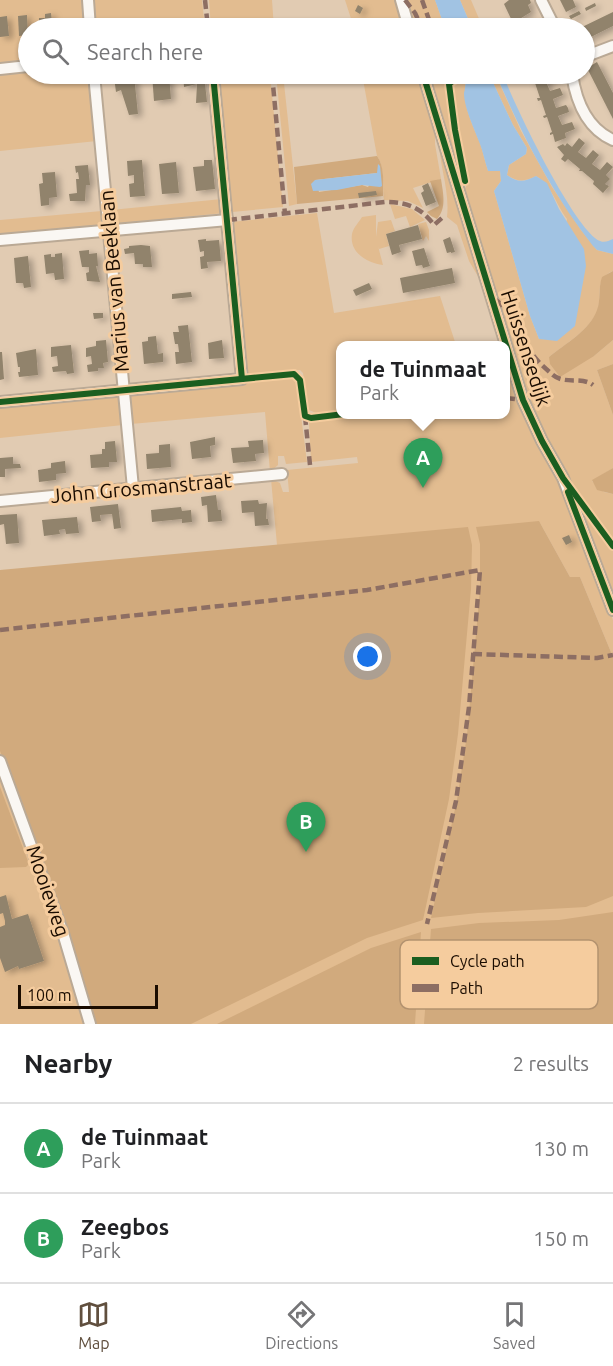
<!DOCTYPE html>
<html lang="en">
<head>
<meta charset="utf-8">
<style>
	:root { --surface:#fff; --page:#f2f2f2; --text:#202124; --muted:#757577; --line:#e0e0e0; --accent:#604f3e }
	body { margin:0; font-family:Ubuntu,sans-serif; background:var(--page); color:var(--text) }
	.scale { position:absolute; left:18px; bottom:15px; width:140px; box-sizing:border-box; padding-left:6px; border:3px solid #1a0c00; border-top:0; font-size:16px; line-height:21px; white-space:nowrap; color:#1a0c00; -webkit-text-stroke:4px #f5cc9e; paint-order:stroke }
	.you { position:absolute; left:368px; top:657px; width:21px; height:21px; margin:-15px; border:4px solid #fff; border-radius:50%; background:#1a73e8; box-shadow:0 0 0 9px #1a73e833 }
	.badge { display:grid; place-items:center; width:39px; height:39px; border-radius:50%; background:var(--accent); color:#fff; font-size:20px; font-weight:700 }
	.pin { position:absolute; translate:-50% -50px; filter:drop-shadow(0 2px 3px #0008) }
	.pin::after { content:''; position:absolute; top:32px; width:21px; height:18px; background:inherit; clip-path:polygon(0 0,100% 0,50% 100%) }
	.popup { position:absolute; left:336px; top:341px; width:174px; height:78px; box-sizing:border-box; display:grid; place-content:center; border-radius:12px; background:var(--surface); filter:drop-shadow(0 2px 4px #0005); font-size:20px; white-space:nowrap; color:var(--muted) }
	.popup b { font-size:22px; color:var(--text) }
	.popup::after { content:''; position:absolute; left:50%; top:100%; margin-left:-12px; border:12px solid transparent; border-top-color:var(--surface) }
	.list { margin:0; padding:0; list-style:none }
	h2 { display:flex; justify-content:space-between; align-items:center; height:78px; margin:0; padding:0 24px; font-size:26px }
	h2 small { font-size:20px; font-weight:400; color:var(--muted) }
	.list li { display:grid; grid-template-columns:39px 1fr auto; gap:18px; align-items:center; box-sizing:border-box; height:90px; padding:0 24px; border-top:2px solid var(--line) }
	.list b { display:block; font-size:22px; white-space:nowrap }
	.list p { margin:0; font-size:20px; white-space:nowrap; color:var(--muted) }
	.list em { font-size:20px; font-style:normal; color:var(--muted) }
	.icon { flex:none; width:33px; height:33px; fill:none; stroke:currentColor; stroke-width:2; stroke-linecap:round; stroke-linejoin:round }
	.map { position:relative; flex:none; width:613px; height:1024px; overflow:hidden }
	.search { position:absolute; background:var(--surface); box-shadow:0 2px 4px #0004; left:18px; right:18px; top:18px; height:66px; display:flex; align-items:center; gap:15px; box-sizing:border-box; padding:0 21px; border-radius:33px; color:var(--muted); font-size:22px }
	.sheet { height:258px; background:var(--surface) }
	nav { display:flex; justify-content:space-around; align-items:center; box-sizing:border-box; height:84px; border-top:2px solid var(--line); background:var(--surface); font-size:16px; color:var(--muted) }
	nav a { display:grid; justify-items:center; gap:3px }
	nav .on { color:var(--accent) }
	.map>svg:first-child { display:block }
	.green { fill:#e2bc90 }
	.forest { fill:#d1aa7d; fill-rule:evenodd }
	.water { fill:#a1c3e3 }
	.building { fill:#91836c; filter:url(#shadow) }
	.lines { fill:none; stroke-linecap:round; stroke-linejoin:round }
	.minor-casing { stroke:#baa995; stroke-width:14 }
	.minor { stroke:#faf7f3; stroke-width:10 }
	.quiet { stroke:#8d6e63; stroke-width:4.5; stroke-dasharray:9 4.5; stroke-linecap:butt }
	.cycleway-casing { stroke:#f5cc9e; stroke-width:10 }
	.cycleway { stroke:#1b5e20; stroke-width:6 }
	.labels { text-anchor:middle; stroke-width:6; stroke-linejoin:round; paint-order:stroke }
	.street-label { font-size:20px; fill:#1a0c00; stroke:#f5cc9e }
	.key { fill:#f5cc9e; stroke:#b3926f; stroke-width:1.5 }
	.key-label { font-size:16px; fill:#1a0c00 }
</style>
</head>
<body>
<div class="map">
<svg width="613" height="1024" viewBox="0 0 613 1024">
	<defs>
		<filter id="shadow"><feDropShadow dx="4.5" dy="2.5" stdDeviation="3" flood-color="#0004"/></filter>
	</defs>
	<rect width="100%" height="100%" fill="#e1cbb2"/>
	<g class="green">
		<polygon points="0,0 84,0 86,28 28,28 28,62 0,64"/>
		<polygon points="91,0 202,0 205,28 94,28"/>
		<polygon points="209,0 272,0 274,28 211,28"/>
		<polygon points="345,0 398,0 406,28 354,28"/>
		<polygon points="401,0 435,0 445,28 411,28"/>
		<polygon points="460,0 471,0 483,28 472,28"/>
		<polygon points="28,68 28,74 90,74 97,141 0,151 0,71"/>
		<polygon points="219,74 270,74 283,207 232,212"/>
		<polygon points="276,74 283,74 297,204 289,206"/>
		<path d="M362,74H419L435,127V144L441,179L413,188L423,208L408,201L384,200C382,185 386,169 377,156Z"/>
		<polygon points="426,74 456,74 448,82 447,97 463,180 460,183"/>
		<path d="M489,74H497V78L521,131L552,187L581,230L597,250L613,254V271C593,279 603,297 597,312C588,331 565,344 549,357L594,356L613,340V364L597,370L613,415V468L592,481L604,492L613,494V542L558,462L538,426L516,368L462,194L467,184L451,88L455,82L465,79C466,85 465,88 465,93C464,108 475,130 480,143C483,152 485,162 488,171H500L501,181L494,191L530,316L539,339L567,219C555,203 553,187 536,176C524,182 518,182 507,175L509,165L526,154L527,148L513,125Z"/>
		<path d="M439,139L486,290L469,261L457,225L447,217C450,190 439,166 439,139Z"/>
		<polygon points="222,199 224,213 114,224 111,210"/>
		<polygon points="390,204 412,209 425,220 410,227 406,216 395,219"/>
		<polygon points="102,211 102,225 0,234 0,220"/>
		<polygon points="317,213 334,313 440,296 456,345 340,346 340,411 316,413 309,410 307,406 303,373 300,370 245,374 231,222"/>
		<path d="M376,215V237L378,222L391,220L395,231L386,234L389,246L379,249L378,246L383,265C368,263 349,253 352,234C353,228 359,222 362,217Z"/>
		<polygon points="426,222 429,230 429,241 426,236 423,241 418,224"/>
		<polygon points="506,355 566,497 613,620 613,657 580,577 570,577 539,521 613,679 613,1024 0,1024 0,575 469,538 467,528 277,545 271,479 280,483 283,492 289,492 287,470 358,463 357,457 311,462 309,422 311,420 363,414 506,414"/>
		<polygon points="296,377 307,462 286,464 284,456 278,456 278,465 270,472 265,412 131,424 130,394 134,391"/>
		<polygon points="118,396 121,400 123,425 0,438 0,405"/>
		<polygon points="575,497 613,551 613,603"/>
	</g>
	<g class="forest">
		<polygon points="546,18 550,28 519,28"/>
		<path d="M377,156C385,167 383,182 383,196L297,204L294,167ZM377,173L368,187L362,185L319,192L315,180Z"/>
		<path d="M441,179C443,193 447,208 437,219L431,216L427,212L439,206L430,181Z"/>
		<path d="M613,271V340L594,356L560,377L550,364L549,357C565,344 590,330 597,310C601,300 598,288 602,277Z"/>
		<polygon points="613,364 613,415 597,370"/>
		<polygon points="613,468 613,494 597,490 592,480"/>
		<polygon points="539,521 570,577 580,577 613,657 613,896 586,907 478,913 431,918 457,800 467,735 480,589 480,544 476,527"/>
		<polygon points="468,527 472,545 471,589 458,734 449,799 423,920 367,938 191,1024 94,1024 88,998 44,867 0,751 0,570"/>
		<polygon points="0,787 29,864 26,867 0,868"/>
		<polygon points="613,912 613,1024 424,1024 431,929 479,923 559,920"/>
		<polygon points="421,932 415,1024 217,1024 371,948"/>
	</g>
	<g class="water">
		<polygon points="435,0 460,0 472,28 445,28"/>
		<path d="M489,74L513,125L527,148L526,154L509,165L507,175C518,183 524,182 536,176L547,183L559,209L584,249L586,266L575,326L557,341L539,339L530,316L494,191L501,181L500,171H488C485,162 483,152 480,144C475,130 464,108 464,93C465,88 466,85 465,79Z"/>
		<path d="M497,74H503C513,103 575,231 600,241C605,243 608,241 613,239V254L597,250L593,246C553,195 523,137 497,77Z"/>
		<polygon points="378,164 380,166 382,186 380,187 362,185 337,190 313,191 311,184 315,180 377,173"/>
	</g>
	<g class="building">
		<polygon points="509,0 530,0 531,3 528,5 531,12 513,23 504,4"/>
		<polygon points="560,0 573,0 576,7 566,12"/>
		<polygon points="595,3 596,6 586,11 585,8"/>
		<polygon points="358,5 363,8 360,14 355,11"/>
		<polygon points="579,11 581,14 571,19 569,16"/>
		<polygon points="613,12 613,26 585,40 585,28 580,28"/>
		<polygon points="51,13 52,22 49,22 49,28 39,28 39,18 45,18 45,14"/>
		<polygon points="27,15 28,35 19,36 18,16"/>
		<polygon points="7,16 9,36 0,37 0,17"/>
		<polygon points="597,62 613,93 613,119 587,68"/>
		<polygon points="152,74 169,74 171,99 154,101"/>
		<polygon points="183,74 204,74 207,102 196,103 197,84 184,87"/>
		<polygon points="531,74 555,74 557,78 546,82 550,91 560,88 563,95 553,99 556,108 566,105 568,108 569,112 558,116 562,125 572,122 575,129 565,133 566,138 555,142 553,134 550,135 550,133 552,132 547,117 544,118 543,116 546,115 541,100 538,101 537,98 540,98 535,83 532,84 531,81 534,81"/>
		<polygon points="134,75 138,114 129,115 121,90 116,92 114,77"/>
		<polygon points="579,138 585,143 578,152 586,158 593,150 599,155 592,164 600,170 607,162 613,167 606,175 610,179 605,184 609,186 603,193 593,184 594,181 582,171 579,171 580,169 568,159 565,162 561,159 564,155 557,147 563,144 565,146 567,143 572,147"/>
		<polygon points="142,160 145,196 130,197 129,184 134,183 134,175 128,176 127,161"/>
		<polygon points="204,160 212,160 215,189 196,191 193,167 204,166"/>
		<polygon points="176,162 179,193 162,194 159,164"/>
		<polygon points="88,165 90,185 86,185 85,201 70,201 69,194 77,193 76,179 79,179 78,172 76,173 75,166"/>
		<polygon points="55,172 57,197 49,198 49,205 41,206 39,184 43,183 42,173"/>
		<polygon points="428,183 436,202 426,206 421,193 424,191 422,186"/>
		<polygon points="376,191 377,195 359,198 358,193"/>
		<polygon points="418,225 422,239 399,245 401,252 392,255 386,234"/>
		<polygon points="450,237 455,252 451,253 451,252 447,253 443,240"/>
		<polygon points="206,239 206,241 219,240 221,261 207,262 208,268 201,269 200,257 204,256 204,251 200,252 198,240"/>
		<polygon points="141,245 150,246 152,267 143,267 143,264 135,264 134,253 125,254 124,249 129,248 129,246"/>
		<polygon points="424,248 430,266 423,268 422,265 416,266 412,251"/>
		<polygon points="89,250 89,254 97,253 98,266 96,266 100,282 87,281 86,273 89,272 89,267 82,267 79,251"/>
		<polygon points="62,253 64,279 55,280 54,273 46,274 44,255 51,254 51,257 55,257 55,254"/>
		<polygon points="28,256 31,287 24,288 23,283 16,283 14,258"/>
		<polygon points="452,268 455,283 403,293 400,278"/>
		<polygon points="369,283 372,289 356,296 353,290"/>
		<polygon points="191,292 192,297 172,299 172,294"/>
		<polygon points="93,313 103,313 103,318 94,319"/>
		<polygon points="188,325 192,362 176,364 175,352 179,352 178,344 175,344 173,332 179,332 178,326"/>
		<polygon points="156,336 158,354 163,353 163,362 144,364 142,342 148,341 148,337"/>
		<polygon points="106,340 108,362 103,363 104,368 98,368 98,371 88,372 87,365 92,364 91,356 86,357 86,348 96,346 96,341"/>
		<polygon points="222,340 224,358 209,359 208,343"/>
		<polygon points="71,345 74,373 67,374 66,371 53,372 52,367 58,366 57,356 51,357 51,347"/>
		<polygon points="36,349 38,375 19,377 18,372 20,372 20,367 18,367 16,353"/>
		<polygon points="0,352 2,352 4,379 0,380"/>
		<polygon points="215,437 215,445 210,446 211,457 192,459 190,442"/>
		<polygon points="263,440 264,453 255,454 256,461 233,463 231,448 249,447 248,441"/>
		<polygon points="115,441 117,462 109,462 109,467 91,468 90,455 102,454 102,449 105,449 105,442"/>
		<polygon points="170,444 171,467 147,469 146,454 159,453 159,445"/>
		<polygon points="13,457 13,464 20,464 21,468 5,469 5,477 0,477 0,458"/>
		<polygon points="65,461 66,473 56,474 56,480 39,482 38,470 51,468 51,463"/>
		<polygon points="216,495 218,510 221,510 222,521 208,522 207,505 202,506 201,497"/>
		<polygon points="258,500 259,504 267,503 266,519 268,519 269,525 255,526 254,512 242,513 241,501"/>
		<polygon points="118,504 121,528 114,529 112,514 100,515 101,521 92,522 90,507"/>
		<polygon points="181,507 182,511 191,510 192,522 182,523 182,519 152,522 151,510"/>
		<polygon points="17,514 19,543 6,544 4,524 0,525 0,515"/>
		<polygon points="77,517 79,533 66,534 65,529 59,530 60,534 44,536 42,520"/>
		<polygon points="569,535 572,542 566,545 562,538"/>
		<polygon points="6,895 12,919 28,914 44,961 19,969 18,966 5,972 0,958 0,927 5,925 5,921 3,913 0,914 0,897"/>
	</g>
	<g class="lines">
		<g class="minor-casing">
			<g id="minor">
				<polyline points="88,0 90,28"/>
				<polyline points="401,0 409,28"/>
				<polyline points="541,0 555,28"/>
				<polyline points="584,57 613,46"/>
				<polyline points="0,69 28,66"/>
				<polyline points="94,74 133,488"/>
				<polyline points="423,74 523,400 542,441 563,478 613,610"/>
				<path d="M572,74C576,101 586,128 613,140"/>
				<polyline points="0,240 228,220"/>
				<polyline points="0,402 242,379 213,74"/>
				<polyline points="0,501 282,474"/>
				<polyline points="0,761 63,933 90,1024"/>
			</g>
		</g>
		<use href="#minor" class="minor"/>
		<g class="quiet">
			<polyline points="205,0 208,28"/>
			<polyline points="405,0 415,13 422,28"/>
			<polyline points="422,0 432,28"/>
			<polyline points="272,74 285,214"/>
			<path d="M228,220L385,202C406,202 421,207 434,225L442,218"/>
			<path d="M496,300C513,313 521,338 533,355C538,362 546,369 553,375C565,385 581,376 593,385"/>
			<polyline points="506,398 523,400"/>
			<polyline points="305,416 310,465"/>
			<polyline points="0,630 367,590 480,570 469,707 456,801 427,924"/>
			<polyline points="473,654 597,658 613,655"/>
		</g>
		<g class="cycleway-casing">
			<g id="cycleway">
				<polyline points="213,74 242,379"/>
				<polyline points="423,74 523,400 542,441 563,478 613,546"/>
				<polyline points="465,181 455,130 449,84 459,76 468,74"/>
				<polyline points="0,402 294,374 300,380 305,416 311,418 344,414"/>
				<polyline points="568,492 613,610"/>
			</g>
		</g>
		<use href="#cycleway" class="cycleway"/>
	</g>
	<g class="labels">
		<g class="street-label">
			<text transform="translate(114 281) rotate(-95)" y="7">Marius van Beeklaan</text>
			<text transform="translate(526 348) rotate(72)" y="7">Huissensedijk</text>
			<text transform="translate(141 488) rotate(-5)" y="7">John Grosmanstraat</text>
			<text transform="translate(48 891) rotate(71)" y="7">Mooieweg</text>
		</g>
	</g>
	<rect x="400" y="940" width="198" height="69" rx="9" class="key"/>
	<rect x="412" y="957" width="27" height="8" fill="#1b5e20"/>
	<rect x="412" y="984" width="27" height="8" fill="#8d6e63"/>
	<g class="key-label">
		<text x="450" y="967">Cycle path</text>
		<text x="450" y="994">Path</text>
	</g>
</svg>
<div class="scale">100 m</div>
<div class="you"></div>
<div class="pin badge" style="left:423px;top:488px;background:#2e9e5b">A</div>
<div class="popup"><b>de Tuinmaat</b>Park</div>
<div class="pin badge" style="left:306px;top:852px;background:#2e9e5b">B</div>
<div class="search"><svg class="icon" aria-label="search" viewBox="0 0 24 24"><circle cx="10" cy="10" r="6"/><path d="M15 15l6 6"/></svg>Search here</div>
</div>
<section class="sheet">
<h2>Nearby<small>2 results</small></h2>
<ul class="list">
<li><span class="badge" style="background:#2e9e5b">A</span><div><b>de Tuinmaat</b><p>Park</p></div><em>130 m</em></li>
<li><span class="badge" style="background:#2e9e5b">B</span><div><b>Zeegbos</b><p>Park</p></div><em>150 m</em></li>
</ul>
</section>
<nav>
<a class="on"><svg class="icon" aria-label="map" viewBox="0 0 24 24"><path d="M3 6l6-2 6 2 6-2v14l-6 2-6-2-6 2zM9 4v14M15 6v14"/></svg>Map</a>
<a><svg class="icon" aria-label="directions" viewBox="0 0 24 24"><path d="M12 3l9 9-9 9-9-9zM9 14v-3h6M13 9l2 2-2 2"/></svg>Directions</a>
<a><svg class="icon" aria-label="saved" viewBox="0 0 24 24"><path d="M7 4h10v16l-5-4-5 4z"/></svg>Saved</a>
</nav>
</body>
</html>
